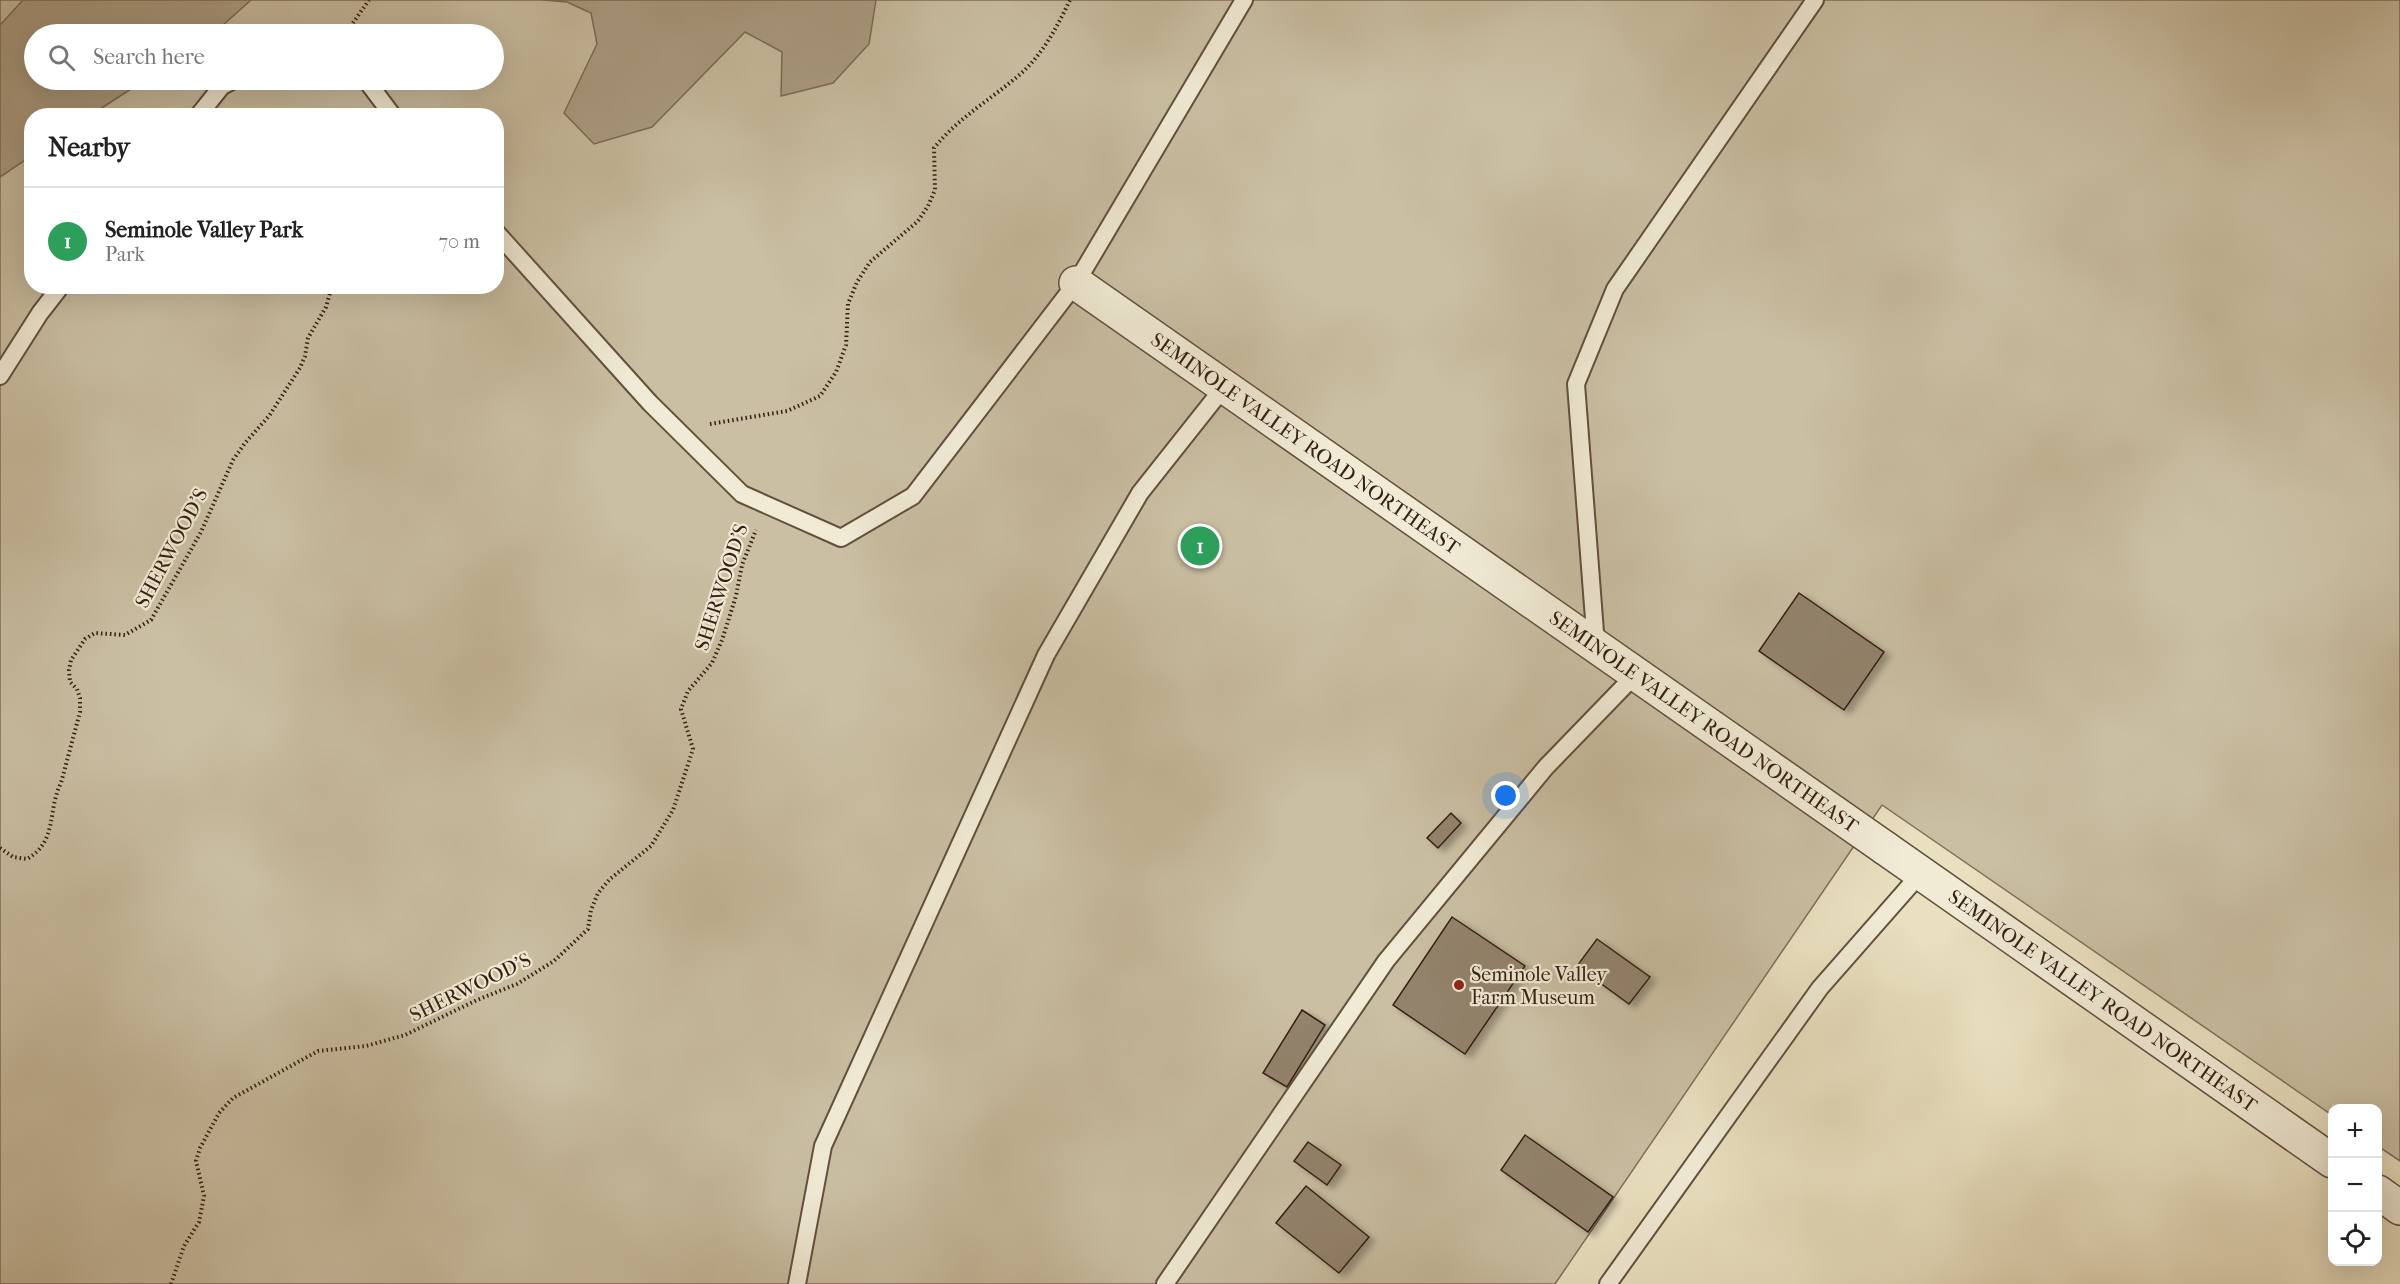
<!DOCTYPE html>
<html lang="en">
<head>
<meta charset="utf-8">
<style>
	:root { --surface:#fff; --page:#f2f2f2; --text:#222; --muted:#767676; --line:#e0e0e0; --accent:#8f2418 }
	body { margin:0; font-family:"IM FELL French Canon",serif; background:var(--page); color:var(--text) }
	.controls { position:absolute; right:18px; bottom:18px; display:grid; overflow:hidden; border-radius:12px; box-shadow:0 6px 24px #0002 }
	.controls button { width:54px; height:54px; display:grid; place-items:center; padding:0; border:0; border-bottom:2px solid var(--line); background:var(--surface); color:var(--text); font:30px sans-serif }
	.you { position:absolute; left:1506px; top:796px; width:21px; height:21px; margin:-15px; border:4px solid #fff; border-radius:50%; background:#1a73e8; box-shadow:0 0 0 9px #1a73e833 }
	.badge { display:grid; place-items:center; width:39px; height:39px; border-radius:50%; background:var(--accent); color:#fff; font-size:20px; font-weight:700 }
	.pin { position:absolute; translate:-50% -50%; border:3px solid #fff; box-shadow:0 2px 6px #0006 }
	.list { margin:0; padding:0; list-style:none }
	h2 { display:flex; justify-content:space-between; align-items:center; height:78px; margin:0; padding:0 24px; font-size:26px }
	h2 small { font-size:20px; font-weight:400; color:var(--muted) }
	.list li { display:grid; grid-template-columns:39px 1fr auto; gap:18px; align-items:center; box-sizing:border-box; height:108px; padding:0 24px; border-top:2px solid var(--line) }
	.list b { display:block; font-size:22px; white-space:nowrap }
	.list p { margin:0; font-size:20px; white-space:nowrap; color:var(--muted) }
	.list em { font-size:20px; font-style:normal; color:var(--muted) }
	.icon { flex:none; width:33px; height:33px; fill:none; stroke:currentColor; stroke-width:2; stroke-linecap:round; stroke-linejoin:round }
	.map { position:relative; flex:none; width:2400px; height:1284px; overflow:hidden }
	.search { position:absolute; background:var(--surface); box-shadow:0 6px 24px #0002; left:24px; top:24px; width:480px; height:66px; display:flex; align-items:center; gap:15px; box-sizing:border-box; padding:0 21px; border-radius:33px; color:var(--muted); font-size:22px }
	.panel { position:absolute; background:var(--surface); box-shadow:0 6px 24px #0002; left:24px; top:108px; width:480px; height:186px; border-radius:24px }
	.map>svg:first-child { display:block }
	.green { fill:#cabfa3; stroke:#806f5b; stroke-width:1.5; fill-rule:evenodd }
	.water { fill:#ac9e85; stroke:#7c6b57; stroke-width:1.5 }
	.building { fill:#93836d; stroke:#351f13; stroke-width:1.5; filter:url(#shadow) }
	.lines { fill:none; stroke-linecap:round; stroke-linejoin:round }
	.service-casing { stroke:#624f3e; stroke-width:20 }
	.minor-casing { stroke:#624f3e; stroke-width:36 }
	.tertiary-casing { stroke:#624f3e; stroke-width:36 }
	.path { stroke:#351f13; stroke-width:4; stroke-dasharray:1.5 3; stroke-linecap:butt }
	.service { stroke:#f1ebd6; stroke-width:16 }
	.minor { stroke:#f1ebd6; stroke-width:33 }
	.tertiary { stroke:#f1ebd6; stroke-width:33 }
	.poi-dot { fill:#8f2418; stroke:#f1ebd6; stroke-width:2 }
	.labels { text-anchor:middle; stroke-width:4.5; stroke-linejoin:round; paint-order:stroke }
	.street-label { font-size:20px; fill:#351f13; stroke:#f1ebd6 }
	.poi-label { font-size:20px; fill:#351f13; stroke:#f1ebd6; text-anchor:start }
</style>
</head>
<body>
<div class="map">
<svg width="2400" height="1284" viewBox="0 0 2400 1284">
	<defs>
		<filter id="shadow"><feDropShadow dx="6" dy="4" stdDeviation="3" flood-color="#0004"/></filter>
	</defs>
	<rect width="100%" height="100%" fill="#e9e0c0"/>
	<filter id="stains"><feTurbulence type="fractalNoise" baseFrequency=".00333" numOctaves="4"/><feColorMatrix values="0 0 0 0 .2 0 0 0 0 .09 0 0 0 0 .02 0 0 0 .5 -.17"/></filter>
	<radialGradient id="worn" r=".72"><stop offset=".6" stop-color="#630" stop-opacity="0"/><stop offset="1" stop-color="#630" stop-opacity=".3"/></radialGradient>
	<path class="green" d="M0,0H2400V1161L2378,1146V1108H2332V1115L1882,805L1555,1284H0ZM34,34H494V80H34ZM32,116H496V286H32Z"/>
	<g class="water">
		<polygon points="23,0 251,0 213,34 34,34 34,80 145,80 91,115 32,116 31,156 0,177 0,25"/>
		<polygon points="543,0 876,0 869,44 833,83 781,96 782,52 745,32 652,127 594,144 564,113 597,44 591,13 567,2"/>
	</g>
	<g class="building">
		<polygon points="1799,593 1884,652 1844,710 1759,651"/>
		<polygon points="1451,813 1461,823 1438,848 1427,838"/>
		<polygon points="1452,917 1525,966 1465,1054 1393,1005"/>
		<polygon points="1597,939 1650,977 1629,1004 1577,966"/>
		<polygon points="1302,1010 1325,1025 1287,1087 1263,1073"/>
		<polygon points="1525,1135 1613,1197 1588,1232 1501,1170"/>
		<polygon points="1308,1142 1341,1165 1327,1185 1294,1161"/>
		<polygon points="1306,1186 1369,1237 1339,1273 1276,1223"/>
	</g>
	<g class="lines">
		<g class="service-casing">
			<g id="service">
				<polyline points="366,80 393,116"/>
				<polyline points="198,116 222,86 234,80"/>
				<polyline points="496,232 650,403 742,494 841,538 913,496 1076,283 1244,0"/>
				<polyline points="0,376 40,313 61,286"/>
				<polyline points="1596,645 1576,384 1615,289 1815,0"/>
				<polyline points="797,1284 823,1146 1046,655 1140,493 1224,387"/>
				<polyline points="1165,1284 1386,961 1546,767 1636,674"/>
				<polyline points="1608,1284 1820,988 1921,873"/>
			</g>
		</g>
		<g class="minor-casing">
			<g id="minor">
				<path id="s1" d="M1076,283L1885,848"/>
			</g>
		</g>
		<g class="tertiary-casing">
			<g id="tertiary">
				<path id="s2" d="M1885,848L2332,1161"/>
				<polyline points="2378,1192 2400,1208"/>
			</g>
		</g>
		<g class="path">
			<polyline points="345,34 369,0"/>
			<path d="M710,424L787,411L820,396L836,372L846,345L848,304L857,282L870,262L918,221L928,206L935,190L934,148C958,118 990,100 1018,76C1042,56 1057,27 1070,0"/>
			<path d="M0,848L13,857L27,859C58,841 47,811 61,783L80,712V698L77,689L70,682L69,670L71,660L85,639L95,633L125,635L151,620L201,532L233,460L245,443L269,416L300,368L305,356L308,338L326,307L332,286"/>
			<polyline points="171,1284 184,1246 199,1222 204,1196 196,1161 200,1148 219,1113 233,1098 318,1051 366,1046 405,1035 477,1000 517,984 554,961 588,929 591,910 598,893 610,879 651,846 673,810 693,749 681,709 688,691 712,663 722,640 736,596 742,565 756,530"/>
		</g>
		<use href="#service" class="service"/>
		<use href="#minor" class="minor"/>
		<use href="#tertiary" class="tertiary"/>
	</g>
	<circle class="poi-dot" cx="1459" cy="985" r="6"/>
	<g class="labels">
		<g class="street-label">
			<text dy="7" stroke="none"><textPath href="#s1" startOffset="280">SEMINOLE VALLEY ROAD NORTHEAST</textPath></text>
			<text transform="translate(171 548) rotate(-62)" y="7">SHERWOOD'S</text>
			<text transform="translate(721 587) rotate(-72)" y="7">SHERWOOD'S</text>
			<text dy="7" stroke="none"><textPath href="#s1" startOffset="766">SEMINOLE VALLEY ROAD NORTHEAST</textPath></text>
			<text transform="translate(470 987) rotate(-26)" y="7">SHERWOOD'S</text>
			<text dy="7" stroke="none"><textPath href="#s2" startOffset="266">SEMINOLE VALLEY ROAD NORTHEAST</textPath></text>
		</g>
		<g class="poi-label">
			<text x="1471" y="981">Seminole Valley<tspan x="1471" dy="23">Farm Museum</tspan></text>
		</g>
	</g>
	<rect width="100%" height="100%" filter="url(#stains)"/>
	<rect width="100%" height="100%" fill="url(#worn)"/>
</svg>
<div class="controls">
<button>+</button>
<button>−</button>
<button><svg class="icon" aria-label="locate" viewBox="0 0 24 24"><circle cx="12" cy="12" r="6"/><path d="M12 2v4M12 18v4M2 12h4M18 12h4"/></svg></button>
</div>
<div class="you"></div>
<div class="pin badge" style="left:1200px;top:546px;background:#2e9e5b">1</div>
<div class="search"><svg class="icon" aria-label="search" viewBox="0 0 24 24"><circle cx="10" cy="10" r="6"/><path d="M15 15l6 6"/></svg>Search here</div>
<section class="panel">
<h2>Nearby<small></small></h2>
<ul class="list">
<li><span class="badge" style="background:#2e9e5b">1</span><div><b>Seminole Valley Park</b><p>Park</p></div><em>70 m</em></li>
</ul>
</section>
</div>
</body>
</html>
